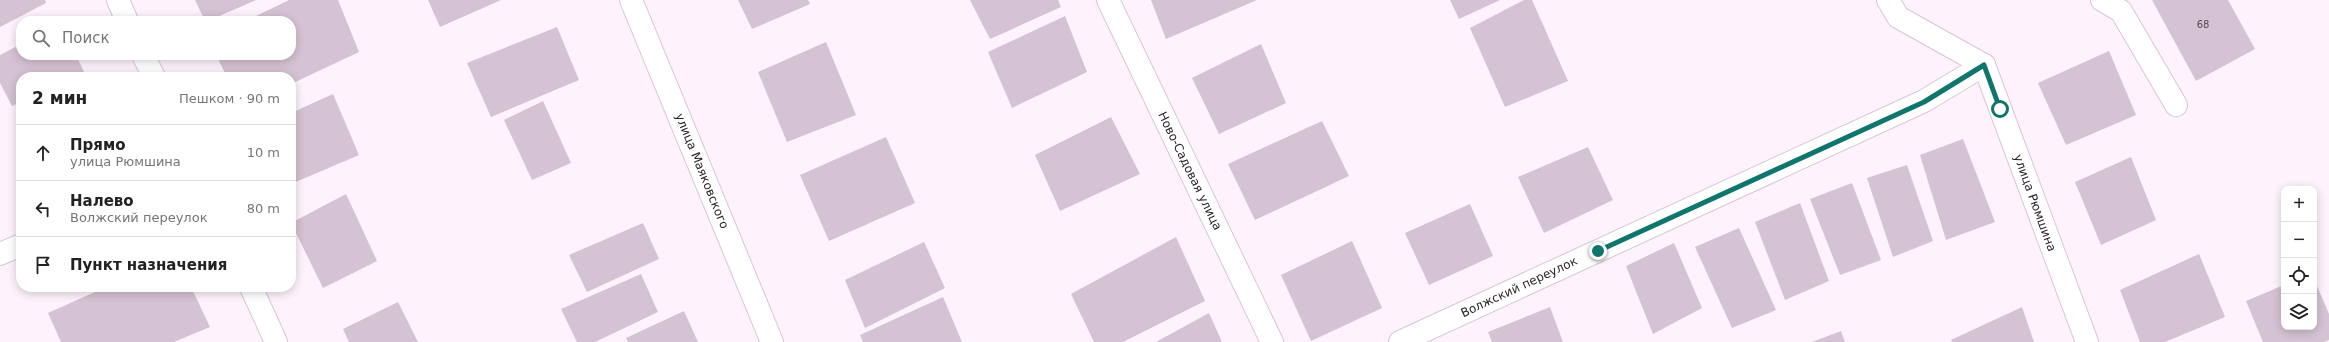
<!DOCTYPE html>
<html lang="ru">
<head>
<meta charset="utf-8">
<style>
	:root { --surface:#fff; --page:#f2f2f2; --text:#222; --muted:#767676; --line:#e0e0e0 }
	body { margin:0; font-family:"DejaVu Sans",sans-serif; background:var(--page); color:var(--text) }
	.controls { position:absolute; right:12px; bottom:12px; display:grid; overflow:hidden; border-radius:8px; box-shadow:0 2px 10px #0003 }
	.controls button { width:36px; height:36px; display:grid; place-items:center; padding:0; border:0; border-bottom:1px solid var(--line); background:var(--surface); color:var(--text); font:20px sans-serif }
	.stop { position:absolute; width:12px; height:12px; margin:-9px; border:3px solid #0f766e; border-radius:50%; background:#fff }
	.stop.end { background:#0f766e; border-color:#fff; box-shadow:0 1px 4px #0008 }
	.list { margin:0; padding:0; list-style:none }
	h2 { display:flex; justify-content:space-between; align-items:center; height:52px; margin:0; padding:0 16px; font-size:17px }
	h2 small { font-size:13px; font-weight:400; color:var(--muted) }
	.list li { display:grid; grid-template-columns:26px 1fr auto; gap:12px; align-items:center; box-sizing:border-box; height:56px; padding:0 16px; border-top:1px solid var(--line) }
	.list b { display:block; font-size:15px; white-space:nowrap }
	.list p { margin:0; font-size:13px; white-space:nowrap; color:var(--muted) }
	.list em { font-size:13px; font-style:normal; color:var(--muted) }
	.icon { flex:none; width:22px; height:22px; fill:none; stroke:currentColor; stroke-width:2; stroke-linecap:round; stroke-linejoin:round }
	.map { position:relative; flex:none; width:2329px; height:342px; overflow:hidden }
	.search { position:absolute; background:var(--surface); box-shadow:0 2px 10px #0003; left:16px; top:16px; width:280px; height:44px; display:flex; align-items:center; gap:10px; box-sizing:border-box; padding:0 14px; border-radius:16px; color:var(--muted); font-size:15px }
	.panel { position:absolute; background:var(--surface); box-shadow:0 2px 10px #0003; left:16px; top:72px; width:280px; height:220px; border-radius:16px }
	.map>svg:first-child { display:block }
	.building { fill:#d5c2d4 }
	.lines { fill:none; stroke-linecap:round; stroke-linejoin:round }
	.minor-casing { stroke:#d9c5d8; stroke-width:24 }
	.minor { stroke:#fff; stroke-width:22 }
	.route { stroke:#0f766e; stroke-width:5 }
	.labels { text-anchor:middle; stroke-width:3; stroke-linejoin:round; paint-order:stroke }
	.number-label { font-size:10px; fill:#554a54 }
	.street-label { font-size:12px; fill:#2a2229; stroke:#fff }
</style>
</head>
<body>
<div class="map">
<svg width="2329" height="342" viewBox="0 0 2329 342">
	<rect width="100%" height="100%" fill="#fef2fd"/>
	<g class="building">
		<polygon points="0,0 45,0 46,3 0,27"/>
		<polygon points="195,0 256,0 208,21 205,21"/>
		<polygon points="289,0 338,0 359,52 291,84 291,77 227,77 216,55 291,55 291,21 246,21"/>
		<polygon points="428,0 501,0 440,27"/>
		<polygon points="738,0 808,0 810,4 752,29"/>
		<polygon points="970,0 1058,0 1061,7 990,39"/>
		<polygon points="1151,0 1257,0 1166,39"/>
		<polygon points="1450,0 1500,0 1459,19"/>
		<polygon points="1524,0 1532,0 1568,81 1505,107 1470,28"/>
		<polygon points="2152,0 2228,0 2255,49 2196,81"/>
		<polygon points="1065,16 1087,72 1012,108 988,52"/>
		<polygon points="557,27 579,80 491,117 467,63"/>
		<polygon points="826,42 856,115 787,142 758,72"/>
		<polygon points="21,44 21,55 76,55 84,72 73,77 21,77 21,102 12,106 0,83 0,55"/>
		<polygon points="1261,44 1286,103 1219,134 1192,78"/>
		<polygon points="2109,51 2136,115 2066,145 2038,83"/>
		<polygon points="333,94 359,155 291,184 291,113"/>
		<polygon points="543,101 571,163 532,180 504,120"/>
		<polygon points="1111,117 1140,174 1060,211 1035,155"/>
		<polygon points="1322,121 1349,176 1255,220 1228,164"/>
		<polygon points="886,137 915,203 829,241 800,175"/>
		<polygon points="1963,139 1995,222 1946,240 1920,155"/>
		<polygon points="1588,147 1613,200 1544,233 1518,177"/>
		<polygon points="2131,157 2156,220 2101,245 2075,182"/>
		<polygon points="1907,165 1933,241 1893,257 1867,178"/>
		<polygon points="1852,183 1881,260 1840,275 1810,199"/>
		<polygon points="346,194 377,261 323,288 291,223"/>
		<polygon points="1800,203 1829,281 1785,300 1755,222"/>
		<polygon points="1470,204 1493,256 1429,285 1405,233"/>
		<polygon points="643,223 659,259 587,292 569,255"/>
		<polygon points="1739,228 1776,310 1732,328 1695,247"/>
		<polygon points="1176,237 1205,301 1123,342 1094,342 1071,294"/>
		<polygon points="1352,241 1382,308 1311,341 1281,275"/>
		<polygon points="924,242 945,288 865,328 845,280"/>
		<polygon points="1674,243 1702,308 1653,334 1626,266"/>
		<polygon points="2199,254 2225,317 2165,342 2140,342 2120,290"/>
		<polygon points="641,274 658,312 595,342 577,342 561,309"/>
		<polygon points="2314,279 2329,314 2329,340 2324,342 2263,342 2246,301 2284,285 2284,327 2314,327"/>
		<polygon points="106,287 191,287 210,327 174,342 61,342 48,313"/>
		<polygon points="943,297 962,342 863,342 860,335"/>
		<polygon points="398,302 418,342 349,342 343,329"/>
		<polygon points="1550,307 1563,342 1492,342 1488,332"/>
		<polygon points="2022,307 2034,342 1952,342 1951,340"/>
		<polygon points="684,311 698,342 628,342 626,338"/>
		<polygon points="1209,313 1222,342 1156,342"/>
		<polygon points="1841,331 1845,342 1812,342"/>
	</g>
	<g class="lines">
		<g class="minor-casing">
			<g id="minor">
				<polyline points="118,0 127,21"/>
				<polyline points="631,0 772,342"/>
				<polyline points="1108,0 1272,342"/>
				<polyline points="1888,0 1898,17 1984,65"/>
				<polyline points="2102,0 2121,11 2176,105"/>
				<polyline points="143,55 154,77"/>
				<polyline points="1984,65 2087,342"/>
				<polyline points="0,254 21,245"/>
				<polyline points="251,287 276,342"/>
				<polyline points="1400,342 1924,101 1984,65"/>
			</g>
		</g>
		<use href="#minor" class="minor"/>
	</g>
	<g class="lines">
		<polyline class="route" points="1598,251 1924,102 1984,65 2000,109"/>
	</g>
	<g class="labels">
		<g class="number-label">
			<text x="2203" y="28">68</text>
		</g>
		<g class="street-label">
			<text transform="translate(702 171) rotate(68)" y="4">улица Маяковского</text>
			<text transform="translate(1190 171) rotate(64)" y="4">Ново-Садовая улица</text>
			<text transform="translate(2035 203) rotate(70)" y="4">улица Рюмшина</text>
			<text transform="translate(1519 287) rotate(-25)" y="4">Волжский переулок</text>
		</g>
	</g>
</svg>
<div class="controls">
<button>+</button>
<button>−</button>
<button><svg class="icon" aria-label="locate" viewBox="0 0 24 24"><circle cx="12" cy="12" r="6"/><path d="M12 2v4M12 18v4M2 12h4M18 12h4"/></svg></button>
<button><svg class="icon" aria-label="layers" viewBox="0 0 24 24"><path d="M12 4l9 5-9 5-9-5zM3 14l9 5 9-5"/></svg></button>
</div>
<div class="stop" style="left:2000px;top:109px"></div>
<div class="stop end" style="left:1598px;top:251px"></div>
<div class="search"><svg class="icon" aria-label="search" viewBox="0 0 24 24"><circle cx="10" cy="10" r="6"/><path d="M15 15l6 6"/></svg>Поиск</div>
<section class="panel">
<h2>2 мин<small>Пешком · 90 m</small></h2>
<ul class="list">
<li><svg class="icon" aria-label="ahead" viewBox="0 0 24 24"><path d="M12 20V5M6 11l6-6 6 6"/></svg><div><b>Прямо</b><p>улица Рюмшина</p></div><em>10 m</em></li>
<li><svg class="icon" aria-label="left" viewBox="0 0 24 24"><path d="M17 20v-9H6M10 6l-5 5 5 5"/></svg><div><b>Налево</b><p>Волжский переулок</p></div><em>80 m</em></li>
<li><svg class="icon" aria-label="arrive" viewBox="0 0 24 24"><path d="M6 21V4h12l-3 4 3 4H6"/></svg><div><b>Пункт назначения</b></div></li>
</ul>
</section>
</div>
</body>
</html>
